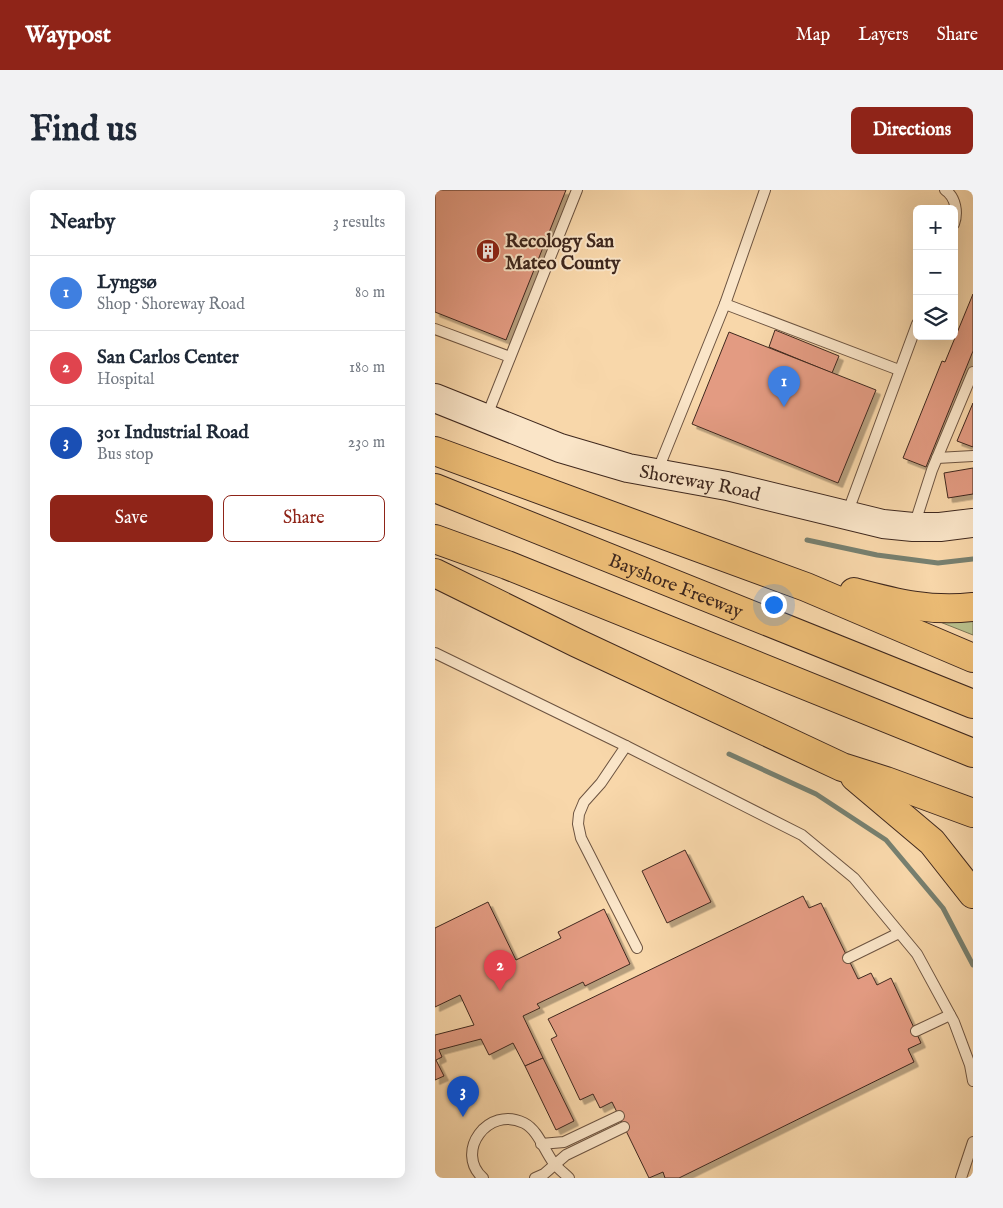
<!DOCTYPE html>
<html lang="en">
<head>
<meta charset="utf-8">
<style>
	:root { --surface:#fff; --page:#f2f2f3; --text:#1f2937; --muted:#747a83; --line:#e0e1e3; --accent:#8f2418 }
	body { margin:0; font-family:"IM FELL English",serif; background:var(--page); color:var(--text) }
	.controls { position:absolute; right:15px; top:15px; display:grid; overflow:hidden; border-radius:8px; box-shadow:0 5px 20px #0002 }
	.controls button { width:45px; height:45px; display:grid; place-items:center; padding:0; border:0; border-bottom:1px solid var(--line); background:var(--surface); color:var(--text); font:25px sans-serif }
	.you { position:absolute; left:338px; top:414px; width:18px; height:18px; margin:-12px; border:4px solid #fff; border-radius:50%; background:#1a73e8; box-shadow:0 0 0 8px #1a73e833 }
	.badge { display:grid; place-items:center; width:32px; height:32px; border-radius:50%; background:var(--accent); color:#fff; font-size:16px; font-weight:700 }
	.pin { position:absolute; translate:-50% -41px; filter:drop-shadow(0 1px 2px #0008) }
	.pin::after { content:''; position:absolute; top:26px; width:18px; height:15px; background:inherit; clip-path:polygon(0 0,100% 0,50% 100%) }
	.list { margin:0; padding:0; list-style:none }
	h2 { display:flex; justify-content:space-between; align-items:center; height:65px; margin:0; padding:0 20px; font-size:21px }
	h2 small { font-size:16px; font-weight:400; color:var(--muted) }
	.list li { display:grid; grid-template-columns:32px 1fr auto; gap:15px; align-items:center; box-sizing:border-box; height:75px; padding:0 20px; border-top:1px solid var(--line) }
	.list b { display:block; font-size:19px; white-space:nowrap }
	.list p { margin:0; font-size:16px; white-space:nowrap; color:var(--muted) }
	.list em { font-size:16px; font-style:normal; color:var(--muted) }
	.actions { display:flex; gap:10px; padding:15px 20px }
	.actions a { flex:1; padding:11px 0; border:1px solid var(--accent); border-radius:8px; text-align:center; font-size:18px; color:var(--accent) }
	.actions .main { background:var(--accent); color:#fff }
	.icon { flex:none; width:28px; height:28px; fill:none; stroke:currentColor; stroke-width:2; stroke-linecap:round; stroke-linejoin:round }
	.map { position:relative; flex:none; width:538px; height:988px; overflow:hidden; border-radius:8px }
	header { display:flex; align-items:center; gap:30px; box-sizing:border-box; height:70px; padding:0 25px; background:var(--accent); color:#fff }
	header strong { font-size:24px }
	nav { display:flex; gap:28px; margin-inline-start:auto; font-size:18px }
	.intro { display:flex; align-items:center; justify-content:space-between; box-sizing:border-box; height:120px; padding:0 30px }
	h1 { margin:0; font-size:35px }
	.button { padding:12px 22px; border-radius:8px; background:var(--accent); color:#fff; font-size:18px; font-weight:700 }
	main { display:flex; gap:30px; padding:0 30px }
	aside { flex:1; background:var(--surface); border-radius:8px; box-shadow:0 5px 20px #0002 }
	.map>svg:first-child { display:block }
	.green { fill:#b8bf8c; stroke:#7c7455 }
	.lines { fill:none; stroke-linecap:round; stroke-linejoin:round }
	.stream { stroke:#778070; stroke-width:5 }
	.building { fill:#e39b82; stroke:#3f281e; filter:url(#shadow) }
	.lane-casing { stroke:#6d5441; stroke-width:12 }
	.secondary-casing { stroke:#3f281e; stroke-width:30 }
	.highway-casing { stroke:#3f281e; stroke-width:30 }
	.lane { stroke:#fae5c8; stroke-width:10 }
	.secondary { stroke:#fae5c8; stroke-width:28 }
	.highway { stroke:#ecbc75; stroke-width:28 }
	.labels { text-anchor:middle; stroke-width:4; stroke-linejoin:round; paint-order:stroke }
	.poi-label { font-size:19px; font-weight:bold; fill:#3f281e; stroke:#fae5c8; text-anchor:start }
	.street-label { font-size:19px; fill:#3f281e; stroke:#fae5c8 }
</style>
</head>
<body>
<header>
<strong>Waypost</strong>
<nav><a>Map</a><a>Layers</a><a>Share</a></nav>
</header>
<div class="intro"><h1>Find us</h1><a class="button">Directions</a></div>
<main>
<aside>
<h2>Nearby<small>3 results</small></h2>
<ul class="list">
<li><span class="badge" style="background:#3f7fe0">1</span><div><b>Lyngsø</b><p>Shop · Shoreway Road</p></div><em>80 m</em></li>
<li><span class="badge" style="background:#e0444e">2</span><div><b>San Carlos Center</b><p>Hospital</p></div><em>180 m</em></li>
<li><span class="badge" style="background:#1a4fb4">3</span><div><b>301 Industrial Road</b><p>Bus stop</p></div><em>230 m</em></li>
</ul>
<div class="actions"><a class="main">Save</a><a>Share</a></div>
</aside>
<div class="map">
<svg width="538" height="988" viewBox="0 0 538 988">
	<defs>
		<filter id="shadow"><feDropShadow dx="4.5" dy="4.5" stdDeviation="0" flood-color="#0004"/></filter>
	</defs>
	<rect width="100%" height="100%" fill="#f8d7aa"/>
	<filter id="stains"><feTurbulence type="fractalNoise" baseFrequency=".004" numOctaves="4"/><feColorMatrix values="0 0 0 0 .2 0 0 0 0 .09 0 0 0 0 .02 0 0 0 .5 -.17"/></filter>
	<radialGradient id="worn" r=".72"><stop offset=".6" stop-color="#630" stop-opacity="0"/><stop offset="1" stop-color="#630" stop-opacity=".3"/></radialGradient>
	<polygon class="green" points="538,429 538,445 500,430"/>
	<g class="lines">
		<g class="stream">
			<polyline points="372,350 442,365 503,373 538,369"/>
			<polyline points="294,564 381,604 451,650 508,718 538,775"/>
		</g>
	</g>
	<g class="building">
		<polygon points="0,0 131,0 71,150 0,122"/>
		<polygon points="538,104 538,161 491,277 468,268 507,171 510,172"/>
		<polygon points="340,140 404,166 397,183 334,157"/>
		<polygon points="294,142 441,200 403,293 257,234"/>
		<polygon points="538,213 538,257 522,251"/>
		<polygon points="538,278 538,304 513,308 509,283"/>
		<polygon points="250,660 276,712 232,733 207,681"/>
		<polygon points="368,706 374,718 386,713 423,789 436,783 442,795 456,788 486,853 473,859 479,872 244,988 230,988 228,982 214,988 177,912 165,918 158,904 145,910 116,849 122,846 113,829"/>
		<polygon points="53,712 81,770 126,748 123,742 169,719 195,774 150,796 148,792 102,814 105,818 88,826 108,868 90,876 78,853 54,865 46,849 4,860 7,867 1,870 9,886 0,890 0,845 39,835 25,805 0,817 0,738"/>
		<polygon points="108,868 139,931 121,940 90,876"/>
	</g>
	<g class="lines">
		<g class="lane-casing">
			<g id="lane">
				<path d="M510,0C521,7 523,23 519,34"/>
				<polyline points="290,114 464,180"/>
				<polyline points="0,139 75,167"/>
				<polyline points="51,228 142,0"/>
				<polyline points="502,268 538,266"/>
				<polyline points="222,282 290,114 330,0"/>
				<polyline points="412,324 482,134"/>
				<polyline points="479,336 497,280 538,182"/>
				<polyline points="0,463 191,556 367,645 419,688 482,764 519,832 535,875 538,891"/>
				<polyline points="191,556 166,593 149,612 144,624 143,634 146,648 202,758"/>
				<polyline points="413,768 464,743"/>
				<polyline points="481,841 515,825"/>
				<polyline points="106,954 129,952 184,926"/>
				<path d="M48,988C19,962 53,915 89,933C103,940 109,960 118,972C122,978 129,983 134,988"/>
				<polyline points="100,988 109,984 131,965 189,937"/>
				<polyline points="526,988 538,952"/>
			</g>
		</g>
		<g class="secondary-casing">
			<g id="secondary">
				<path id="s1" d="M0,208L125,258L193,278L292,296L448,334L478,337H505L538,333"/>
			</g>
		</g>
		<g class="highway-casing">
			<g id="highway">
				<polyline points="0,261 371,397 538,468"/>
				<path id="s2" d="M0,298L538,514"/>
				<polyline points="0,349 72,375 538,563"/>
				<polyline points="0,383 142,453 407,577 451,591 538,623"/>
				<path d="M419,402C461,413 495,422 538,417"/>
				<polyline points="420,587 497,652 538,704"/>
			</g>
		</g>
		<use href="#lane" class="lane"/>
		<use href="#secondary" class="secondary"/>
		<use href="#highway" class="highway"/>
	</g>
	<defs>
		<g id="building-disc" transform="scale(1.25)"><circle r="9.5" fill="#8f2418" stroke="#fae5c8"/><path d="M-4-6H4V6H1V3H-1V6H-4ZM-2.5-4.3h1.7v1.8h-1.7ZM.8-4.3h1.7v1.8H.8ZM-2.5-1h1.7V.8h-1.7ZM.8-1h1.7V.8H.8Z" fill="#fff"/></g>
	</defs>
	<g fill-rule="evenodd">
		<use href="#building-disc" x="53" y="61"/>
	</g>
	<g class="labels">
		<g class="poi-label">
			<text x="70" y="57">Recology San<tspan x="70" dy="22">Mateo County</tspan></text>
		</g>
		<g class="street-label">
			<text dy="7" stroke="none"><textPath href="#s1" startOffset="279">Shoreway Road</textPath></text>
			<text dy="7" stroke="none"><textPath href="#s2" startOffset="260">Bayshore Freeway</textPath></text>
		</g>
	</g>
	<rect width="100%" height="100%" filter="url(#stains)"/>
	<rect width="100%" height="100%" fill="url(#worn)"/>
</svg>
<div class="controls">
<button>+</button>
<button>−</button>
<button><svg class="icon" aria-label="layers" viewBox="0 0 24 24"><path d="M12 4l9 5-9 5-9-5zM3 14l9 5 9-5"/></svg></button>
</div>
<div class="you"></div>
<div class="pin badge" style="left:349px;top:217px;background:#3f7fe0">1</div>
<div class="pin badge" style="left:65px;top:801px;background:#e0444e">2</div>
<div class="pin badge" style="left:28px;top:927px;background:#1a4fb4">3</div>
</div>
</main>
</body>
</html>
